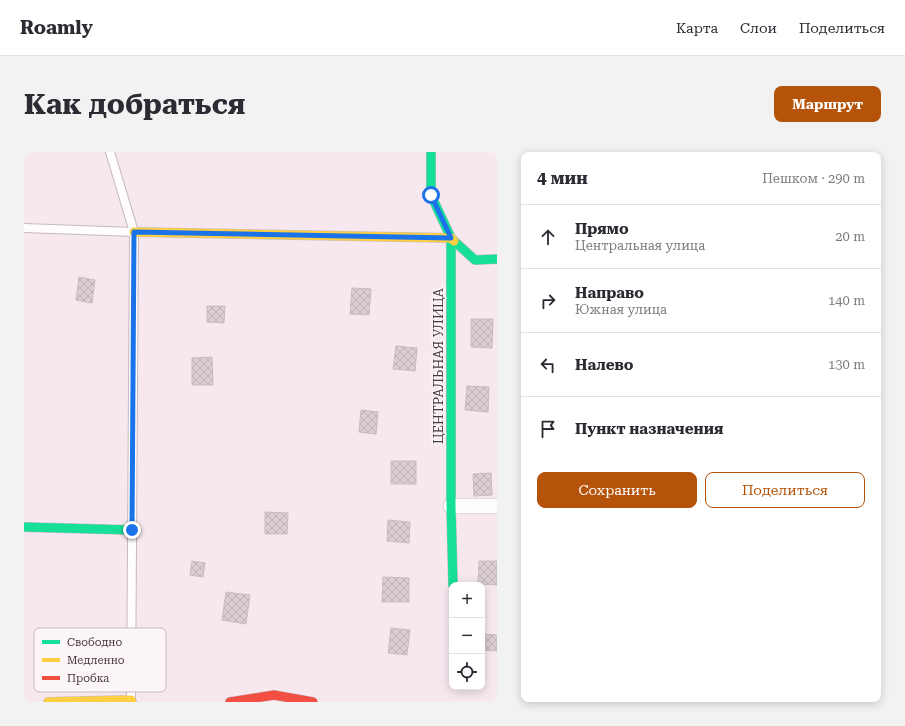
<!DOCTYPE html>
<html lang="ru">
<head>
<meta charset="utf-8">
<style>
	:root { --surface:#fff; --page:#f2f2f3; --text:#2b2b33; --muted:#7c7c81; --line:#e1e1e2; --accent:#b45309 }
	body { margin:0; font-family:"Roboto Serif",serif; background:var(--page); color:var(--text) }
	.controls { position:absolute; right:12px; bottom:12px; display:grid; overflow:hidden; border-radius:8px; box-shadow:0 2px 10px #0003 }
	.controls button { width:36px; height:36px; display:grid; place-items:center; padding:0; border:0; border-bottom:1px solid var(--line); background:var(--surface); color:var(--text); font:20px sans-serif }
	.stop { position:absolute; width:12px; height:12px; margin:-9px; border:3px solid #1a73e8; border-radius:50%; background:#fff }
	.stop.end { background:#1a73e8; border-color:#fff; box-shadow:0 1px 4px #0008 }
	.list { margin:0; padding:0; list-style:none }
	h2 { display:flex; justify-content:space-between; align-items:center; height:52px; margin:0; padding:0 16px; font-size:17px }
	h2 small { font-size:13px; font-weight:400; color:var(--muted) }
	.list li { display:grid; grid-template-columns:26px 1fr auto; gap:12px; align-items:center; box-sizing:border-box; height:64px; padding:0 16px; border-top:1px solid var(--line) }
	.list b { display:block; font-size:15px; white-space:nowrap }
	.list p { margin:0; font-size:13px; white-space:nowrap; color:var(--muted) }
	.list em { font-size:13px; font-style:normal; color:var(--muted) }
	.actions { display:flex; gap:8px; padding:12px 16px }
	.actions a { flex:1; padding:9px 0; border:1px solid var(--accent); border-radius:8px; text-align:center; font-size:14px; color:var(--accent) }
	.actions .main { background:var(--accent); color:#fff }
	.icon { flex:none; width:22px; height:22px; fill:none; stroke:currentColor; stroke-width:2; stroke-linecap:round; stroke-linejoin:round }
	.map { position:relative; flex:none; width:473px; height:550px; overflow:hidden; border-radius:8px }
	header { display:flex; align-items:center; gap:24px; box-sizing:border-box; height:56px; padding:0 20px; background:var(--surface); border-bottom:1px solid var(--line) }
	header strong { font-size:19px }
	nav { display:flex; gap:22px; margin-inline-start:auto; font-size:14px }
	.intro { display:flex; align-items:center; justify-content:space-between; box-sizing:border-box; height:96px; padding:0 24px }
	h1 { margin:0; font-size:28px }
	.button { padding:10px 18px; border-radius:8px; background:var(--accent); color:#fff; font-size:14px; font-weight:700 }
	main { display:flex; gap:24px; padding:0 24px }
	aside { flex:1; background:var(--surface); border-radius:8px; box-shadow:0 2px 10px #0003 }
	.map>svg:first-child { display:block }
	.building { fill:url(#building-cross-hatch); stroke:#c7bbc1 }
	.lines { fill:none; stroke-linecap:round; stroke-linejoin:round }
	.lane-casing { stroke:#c5b9bf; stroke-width:10 }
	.street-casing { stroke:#c5b9bf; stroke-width:16 }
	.fast-casing { stroke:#c5b9bf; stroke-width:10 }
	.slow-casing { stroke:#c5b9bf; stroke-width:10 }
	.jam-casing { stroke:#c5b9bf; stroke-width:10 }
	.lane { stroke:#fefcfd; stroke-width:8 }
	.street { stroke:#fefcfd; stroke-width:15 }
	.fast { stroke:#16e098; stroke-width:9 }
	.slow { stroke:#ffcf43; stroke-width:9 }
	.jam { stroke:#f24e42; stroke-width:9 }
	.route { stroke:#1a73e8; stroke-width:5 }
	.labels { text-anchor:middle; stroke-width:3; stroke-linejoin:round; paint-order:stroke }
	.street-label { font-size:13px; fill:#45383f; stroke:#fdf6f9 }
	.key { fill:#fdf6f9; stroke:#c6bdc1; stroke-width:1 }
	.key-label { font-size:11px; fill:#45383f }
</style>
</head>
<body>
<header>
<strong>Roamly</strong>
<nav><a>Карта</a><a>Слои</a><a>Поделиться</a></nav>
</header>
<div class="intro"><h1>Как добраться</h1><a class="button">Маршрут</a></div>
<main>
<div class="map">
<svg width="473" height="550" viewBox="0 0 473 550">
	<defs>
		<pattern id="building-cross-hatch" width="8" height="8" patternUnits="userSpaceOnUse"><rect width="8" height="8" fill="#dacdd4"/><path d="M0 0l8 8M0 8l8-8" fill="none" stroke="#bcb1b7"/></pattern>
	</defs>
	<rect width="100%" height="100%" fill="#f7e8f0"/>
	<g class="building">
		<polygon points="55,125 71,128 68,151 52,148"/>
		<polygon points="328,136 347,137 345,163 326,162"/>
		<polygon points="183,154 201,154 200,171 183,170"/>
		<polygon points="447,167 469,167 468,196 447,195"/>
		<polygon points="372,194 393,196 391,219 369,217"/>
		<polygon points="188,205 189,233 168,233 168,206"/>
		<polygon points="443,234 465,235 464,260 441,258"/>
		<polygon points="337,258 354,260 352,282 335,280"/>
		<rect x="367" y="309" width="25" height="23"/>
		<polygon points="467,321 468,343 450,344 449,322"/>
		<polygon points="241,360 264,361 263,382 241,382"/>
		<polygon points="364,368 386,370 385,391 363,389"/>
		<polygon points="168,409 181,411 179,425 166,423"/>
		<polygon points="455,409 473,409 473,433 454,432"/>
		<polygon points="359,425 385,426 385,450 358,450"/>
		<polygon points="202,440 226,443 222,472 198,468"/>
		<polygon points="367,476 386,478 383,503 364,501"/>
		<polygon points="458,482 473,483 473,499 458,498"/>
	</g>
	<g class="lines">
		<g class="lane-casing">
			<g id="lane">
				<polyline points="86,0 110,80"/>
				<polyline points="0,76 110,80 107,548"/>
			</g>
		</g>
		<g class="street-casing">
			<polyline id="street" points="427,354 473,354"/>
		</g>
		<g class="fast-casing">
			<g id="fast">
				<polyline points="407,0 407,43 427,86 427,354 429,433"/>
				<polyline points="430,89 451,108 473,107"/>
				<polyline points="0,375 108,378"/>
			</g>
		</g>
		<g class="slow-casing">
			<g id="slow">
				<polyline points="110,80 427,86 430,89"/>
				<polyline points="24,550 107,548 108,550"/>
			</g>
		</g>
		<g class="jam-casing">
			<polyline id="jam" points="206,550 250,543 289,550"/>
		</g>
		<use href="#lane" class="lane"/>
		<use href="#street" class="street"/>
		<use href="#fast" class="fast"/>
		<use href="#slow" class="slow"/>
		<use href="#jam" class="jam"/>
	</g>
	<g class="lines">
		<polyline class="route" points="108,378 110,80 427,86 407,43"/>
	</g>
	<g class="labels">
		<g class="street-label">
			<text transform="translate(414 214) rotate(-90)" y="5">ЦЕНТРАЛЬНАЯ УЛИЦА</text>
		</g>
	</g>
	<rect x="10" y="476" width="132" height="64" rx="6" class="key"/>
	<rect x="18" y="488" width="18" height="4" fill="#16e098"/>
	<rect x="18" y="506" width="18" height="4" fill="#ffcf43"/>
	<rect x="18" y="524" width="18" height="4" fill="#f24e42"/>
	<g class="key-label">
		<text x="43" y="494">Свободно</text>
		<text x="43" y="512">Медленно</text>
		<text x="43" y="530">Пробка</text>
	</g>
</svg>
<div class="controls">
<button>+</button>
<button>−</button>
<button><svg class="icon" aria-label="locate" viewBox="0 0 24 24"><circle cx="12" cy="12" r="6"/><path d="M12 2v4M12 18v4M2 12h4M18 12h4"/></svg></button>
</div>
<div class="stop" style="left:407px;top:43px"></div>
<div class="stop end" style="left:108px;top:378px"></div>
</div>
<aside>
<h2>4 мин<small>Пешком · 290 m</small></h2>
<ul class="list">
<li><svg class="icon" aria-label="ahead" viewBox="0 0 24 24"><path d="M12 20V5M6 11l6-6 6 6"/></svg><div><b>Прямо</b><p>Центральная улица</p></div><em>20 m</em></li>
<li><svg class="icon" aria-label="right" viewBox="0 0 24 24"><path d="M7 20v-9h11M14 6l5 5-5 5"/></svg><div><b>Направо</b><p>Южная улица</p></div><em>140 m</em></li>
<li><svg class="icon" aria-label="left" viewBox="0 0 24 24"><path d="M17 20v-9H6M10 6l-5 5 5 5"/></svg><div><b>Налево</b></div><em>130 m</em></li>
<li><svg class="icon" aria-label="arrive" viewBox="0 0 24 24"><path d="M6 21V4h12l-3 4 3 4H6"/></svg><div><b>Пункт назначения</b></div></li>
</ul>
<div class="actions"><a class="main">Сохранить</a><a>Поделиться</a></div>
</aside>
</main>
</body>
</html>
